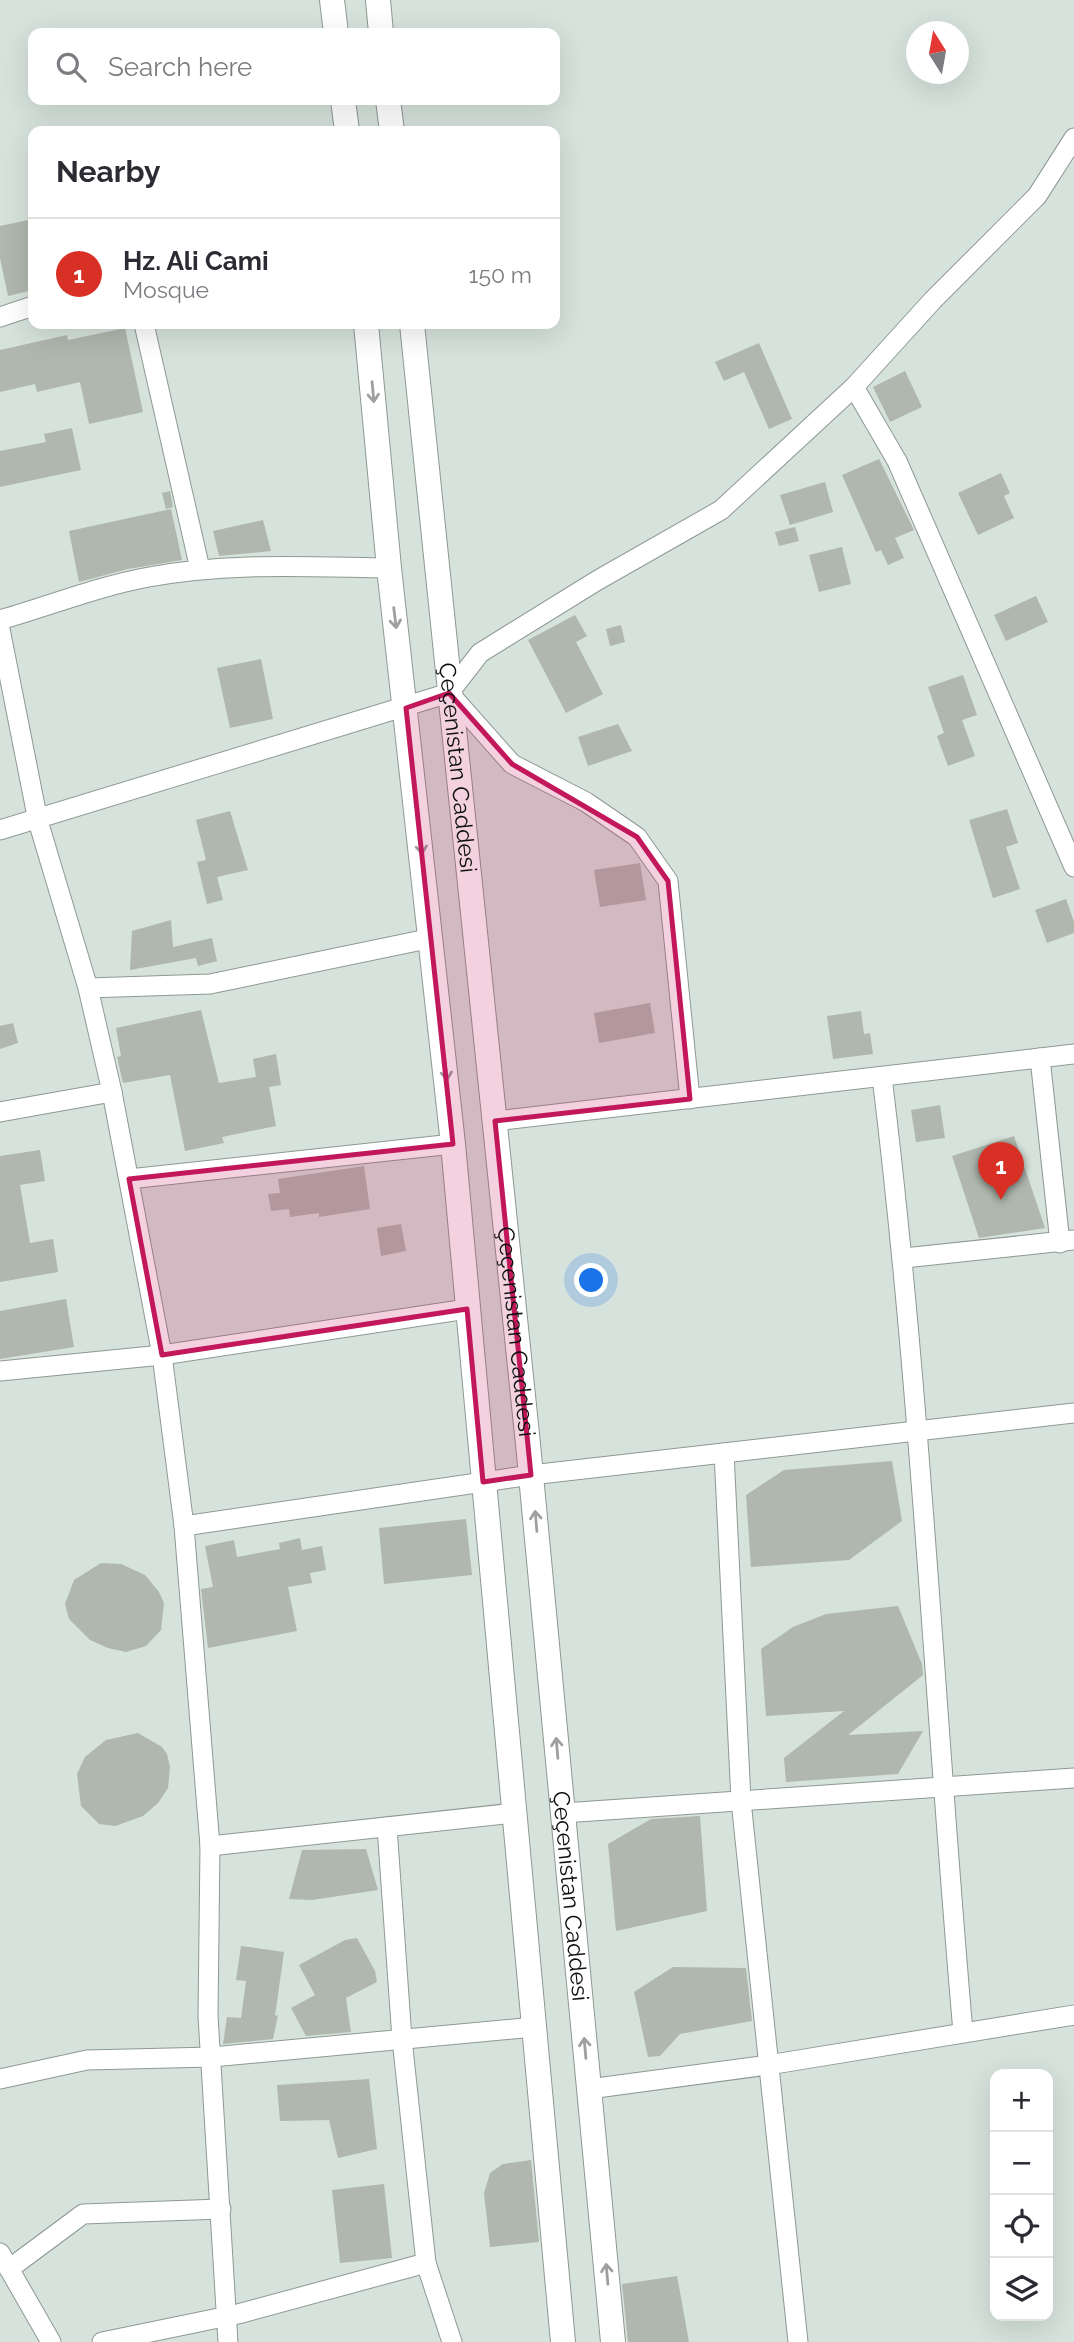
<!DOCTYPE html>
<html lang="en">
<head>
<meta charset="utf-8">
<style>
	:root { --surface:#fff; --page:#f2f2f3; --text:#2b2b33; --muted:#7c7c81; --line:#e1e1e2; --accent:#d93025 }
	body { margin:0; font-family:Raleway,sans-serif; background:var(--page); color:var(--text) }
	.controls { position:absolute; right:21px; bottom:21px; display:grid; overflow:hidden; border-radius:14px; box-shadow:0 7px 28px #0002 }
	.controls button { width:63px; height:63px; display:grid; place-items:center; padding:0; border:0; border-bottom:2px solid var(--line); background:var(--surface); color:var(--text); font:35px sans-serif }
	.compass { position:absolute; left:906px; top:21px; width:63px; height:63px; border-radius:50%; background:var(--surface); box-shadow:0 7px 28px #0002; rotate:349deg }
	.you { position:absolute; left:592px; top:1281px; width:24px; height:24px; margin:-18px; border:5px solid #fff; border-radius:50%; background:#1a73e8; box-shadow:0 0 0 10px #1a73e833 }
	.badge { display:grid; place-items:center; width:46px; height:46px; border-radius:50%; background:var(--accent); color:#fff; font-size:23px; font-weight:700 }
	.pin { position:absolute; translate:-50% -58px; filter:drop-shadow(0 2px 4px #0008) }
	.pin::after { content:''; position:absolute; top:37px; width:24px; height:21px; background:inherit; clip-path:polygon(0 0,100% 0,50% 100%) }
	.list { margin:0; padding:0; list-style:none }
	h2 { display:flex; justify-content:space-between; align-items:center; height:91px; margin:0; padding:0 28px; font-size:30px }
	h2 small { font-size:23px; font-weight:400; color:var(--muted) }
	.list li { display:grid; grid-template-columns:46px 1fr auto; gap:21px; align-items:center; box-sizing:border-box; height:112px; padding:0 28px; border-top:2px solid var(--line) }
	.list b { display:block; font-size:26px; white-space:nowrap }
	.list p { margin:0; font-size:23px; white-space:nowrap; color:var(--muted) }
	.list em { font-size:23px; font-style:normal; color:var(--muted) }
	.icon { flex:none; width:38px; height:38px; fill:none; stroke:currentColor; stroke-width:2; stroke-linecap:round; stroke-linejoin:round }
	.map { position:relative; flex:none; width:1074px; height:2342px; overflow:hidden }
	.search { position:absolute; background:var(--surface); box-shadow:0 7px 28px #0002; left:28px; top:28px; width:532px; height:77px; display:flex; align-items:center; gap:18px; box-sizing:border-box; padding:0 24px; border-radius:14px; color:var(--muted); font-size:26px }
	.panel { position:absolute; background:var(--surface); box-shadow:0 7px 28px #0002; left:28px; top:126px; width:532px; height:203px; border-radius:14px }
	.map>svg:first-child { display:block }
	.building { fill:#afb7ae }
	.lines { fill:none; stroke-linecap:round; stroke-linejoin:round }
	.minor-casing { stroke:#8e9993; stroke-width:21 }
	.major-casing { stroke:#8e9993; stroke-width:26 }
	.minor { stroke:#fff; stroke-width:19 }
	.major { stroke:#fff; stroke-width:24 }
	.oneway { stroke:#9e9f9f }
	.marked { fill:#c2185b; fill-opacity:0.2; stroke:#c2185b; stroke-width:5; stroke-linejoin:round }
	.labels { text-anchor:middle; stroke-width:5; stroke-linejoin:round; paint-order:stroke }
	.street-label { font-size:23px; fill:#0c100e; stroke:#fff }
</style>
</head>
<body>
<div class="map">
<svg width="1074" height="2342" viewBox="0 0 1074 2342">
	<rect width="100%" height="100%" fill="#d6e2dc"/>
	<g class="building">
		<polygon points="33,219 33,290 8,296 0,258 0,226"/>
		<polygon points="125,328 143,412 89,424 80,382 37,392 35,384 0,392 0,350 67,335 68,340"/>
		<polygon points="759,343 792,419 769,429 744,372 724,381 715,362"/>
		<polygon points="905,371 922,407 890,422 873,387"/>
		<polygon points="72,428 81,470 0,487 0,451 46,442 44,434"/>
		<polygon points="879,459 914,530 895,538 904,558 888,565 881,550 876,552 842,475"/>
		<polygon points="1001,473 1010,493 1004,496 1014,518 978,535 958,493"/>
		<polygon points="825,482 833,512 790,525 780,495"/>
		<polygon points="170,491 173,507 166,509 162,493"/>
		<polygon points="171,509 182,560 128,569 79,582 69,531"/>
		<polygon points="263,520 271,551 219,556 213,531"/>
		<polygon points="795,527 799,541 779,546 775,532"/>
		<polygon points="842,547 851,584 819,592 809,555"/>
		<polygon points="1036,596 1048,622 1006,641 994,615"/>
		<polygon points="575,615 587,636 576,642 603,694 566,713 528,640"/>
		<polygon points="621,625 625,642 610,646 606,629"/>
		<polygon points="261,659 273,719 230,728 217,668"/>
		<polygon points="963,675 977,715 962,720 975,756 948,766 937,736 944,733 928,687"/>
		<polygon points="618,724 632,751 588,766 578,737"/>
		<polygon points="1007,809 1018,843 1006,847 1020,889 993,898 969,820"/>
		<polygon points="230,811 248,870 217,877 223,900 207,904 197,862 206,860 196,820"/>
		<polygon points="640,863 646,900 600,907 594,870"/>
		<polygon points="1066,899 1074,922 1074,933 1047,943 1035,910"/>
		<polygon points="171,920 173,947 212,938 217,961 198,966 196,958 130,970 132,931"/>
		<polygon points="650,1003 655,1033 599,1043 594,1013"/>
		<polygon points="201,1010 219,1083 256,1077 253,1059 276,1054 281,1085 269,1087 276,1126 222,1137 224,1143 185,1151 170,1075 123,1083 117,1057 121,1056 116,1028"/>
		<polygon points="861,1011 864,1034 870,1033 873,1054 833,1059 827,1016"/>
		<polygon points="13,1023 18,1043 0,1049 0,1026"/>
		<polygon points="940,1105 945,1138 916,1142 911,1110"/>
		<polygon points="1014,1136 1045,1228 979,1238 952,1156"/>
		<polygon points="40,1150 45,1181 20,1185 30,1243 53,1239 58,1272 0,1282 0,1156"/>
		<polygon points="364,1166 370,1209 319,1217 319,1213 290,1217 289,1209 271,1211 268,1194 280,1193 278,1179"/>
		<polygon points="401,1224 406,1251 381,1256 377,1228"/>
		<polygon points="66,1299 74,1347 0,1359 0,1311"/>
		<polygon points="892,1461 902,1521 849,1560 751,1567 746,1495 784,1470"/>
		<polygon points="466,1519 472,1575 384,1584 379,1528"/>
		<polygon points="300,1538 302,1550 322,1546 326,1570 310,1573 312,1583 288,1587 297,1631 208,1648 201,1589 213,1587 205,1546 234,1540 237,1557 280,1549 279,1543"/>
		<polygon points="101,1563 121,1564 145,1575 159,1592 164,1603 161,1630 146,1646 126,1652 108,1648 90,1640 69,1619 65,1604 74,1580"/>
		<polygon points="898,1606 922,1664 923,1675 848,1735 923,1731 898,1774 786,1782 784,1758 844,1711 766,1716 761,1649 793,1627 826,1614"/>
		<polygon points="138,1733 162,1747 167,1754 170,1767 168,1788 158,1803 143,1816 115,1826 99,1824 81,1806 77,1774 85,1757 106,1740"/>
		<polygon points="700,1816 707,1911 616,1931 608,1844 651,1819"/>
		<polygon points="366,1849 378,1890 312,1900 289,1899 302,1850"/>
		<polygon points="357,1938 375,1971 377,1982 346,1998 351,2032 306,2036 291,2008 315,1995 299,1965 345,1940"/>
		<polygon points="241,1946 284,1952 275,2016 278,2015 273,2039 223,2044 227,2017 241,2018 246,1981 236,1980"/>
		<polygon points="673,1967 746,1968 752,2021 680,2034 660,2056 648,2057 634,1992"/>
		<polygon points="369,2079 377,2149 338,2158 329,2120 280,2121 277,2085"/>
		<polygon points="531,2160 539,2242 490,2247 484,2193 490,2173 503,2164"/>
		<polygon points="384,2184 392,2258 340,2263 332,2190"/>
		<polygon points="677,2276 689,2342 628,2342 622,2284"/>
	</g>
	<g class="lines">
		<g class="minor-casing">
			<g id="minor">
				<polyline points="0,317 33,306"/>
				<polyline points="144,324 200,569"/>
				<polyline points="854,387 897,461 1074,867"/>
				<path d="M0,620C49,606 99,586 149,577C229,562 309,567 389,568"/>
				<polyline points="0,629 38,821 88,988 112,1092 162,1355 184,1526 210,1846 208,2016 228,2342"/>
				<polyline points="449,693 512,764 586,802 637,837 668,881 690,1099"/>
				<polyline points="0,830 449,693 480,653 598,580 721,510 854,387 933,300 1037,196 1074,138"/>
				<polyline points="88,988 210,984 432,938"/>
				<polyline points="1040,1058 1060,1243"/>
				<path d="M882,1077C921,1394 935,1714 963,2032"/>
				<polyline points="0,1112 112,1092"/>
				<polyline points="495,1121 1074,1054"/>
				<polyline points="129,1179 453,1144"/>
				<polyline points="904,1258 1074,1240"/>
				<polyline points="0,1371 162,1355 467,1309"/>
				<polyline points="724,1453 741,1801 798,2342"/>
				<polyline points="184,1526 531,1475 1074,1413"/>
				<polyline points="563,1813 1074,1778"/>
				<polyline points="387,1827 402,2039 426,2263 452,2342"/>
				<polyline points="210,1846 514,1813"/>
				<polyline points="0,2079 87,2060 212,2057 534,2027"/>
				<polyline points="589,2089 768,2065 1074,2015"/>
				<polyline points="0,2253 51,2342"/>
				<polyline points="9,2269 83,2214 221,2209"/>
				<polyline points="102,2342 238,2314 426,2263"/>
			</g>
		</g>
		<g class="major-casing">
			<g id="major">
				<polyline points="332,0 336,33"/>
				<polyline points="378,0 381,33"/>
				<polyline points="343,100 347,131"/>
				<polyline points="388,100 392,131"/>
				<polyline points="366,324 389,568 453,1144 563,2342"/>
				<path id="s1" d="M412,324L528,1444L613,2342"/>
			</g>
		</g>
		<use href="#minor" class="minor"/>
		<use href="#major" class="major"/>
	</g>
	<defs><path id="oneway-shaft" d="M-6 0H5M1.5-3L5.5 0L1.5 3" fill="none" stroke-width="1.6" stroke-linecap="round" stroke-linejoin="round" transform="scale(1.75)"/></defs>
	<g class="oneway">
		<use href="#oneway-shaft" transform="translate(373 392) rotate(85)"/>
		<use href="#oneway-shaft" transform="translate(395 618) rotate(83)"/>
		<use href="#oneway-shaft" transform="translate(421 844) rotate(84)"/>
		<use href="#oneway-shaft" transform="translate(446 1070) rotate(84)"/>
		<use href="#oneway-shaft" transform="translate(536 1521) rotate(-95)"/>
		<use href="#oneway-shaft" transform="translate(557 1748) rotate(-95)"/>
		<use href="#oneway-shaft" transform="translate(585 2048) rotate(-95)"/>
		<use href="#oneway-shaft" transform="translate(607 2274) rotate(-95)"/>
	</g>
	<path class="marked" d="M449,693L512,764L637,837L668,881L690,1099L495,1121L531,1475L483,1482L467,1309L162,1355L129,1179L453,1144L406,708Z"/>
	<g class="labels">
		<g class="street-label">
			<text dy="8" stroke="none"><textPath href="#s1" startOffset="446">Çeçenistan Caddesi</textPath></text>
			<text dy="8" stroke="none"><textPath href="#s1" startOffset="1013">Çeçenistan Caddesi</textPath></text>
			<text dy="8" stroke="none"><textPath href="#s1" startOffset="1580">Çeçenistan Caddesi</textPath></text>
		</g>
	</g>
</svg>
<div class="controls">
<button>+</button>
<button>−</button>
<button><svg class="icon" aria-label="locate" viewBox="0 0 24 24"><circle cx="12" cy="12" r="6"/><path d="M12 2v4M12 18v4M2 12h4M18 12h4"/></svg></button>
<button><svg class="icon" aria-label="layers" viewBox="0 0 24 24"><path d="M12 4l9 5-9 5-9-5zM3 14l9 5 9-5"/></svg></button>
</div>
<svg class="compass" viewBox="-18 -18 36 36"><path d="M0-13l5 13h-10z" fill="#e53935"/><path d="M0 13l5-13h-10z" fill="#7c7c81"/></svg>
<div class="you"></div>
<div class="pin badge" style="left:1001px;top:1200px">1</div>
<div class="search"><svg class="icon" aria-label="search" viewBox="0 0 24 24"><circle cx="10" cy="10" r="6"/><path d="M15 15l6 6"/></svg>Search here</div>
<section class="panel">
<h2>Nearby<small></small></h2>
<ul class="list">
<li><span class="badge">1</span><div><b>Hz. Ali Cami</b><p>Mosque</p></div><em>150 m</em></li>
</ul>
</section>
</div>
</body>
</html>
